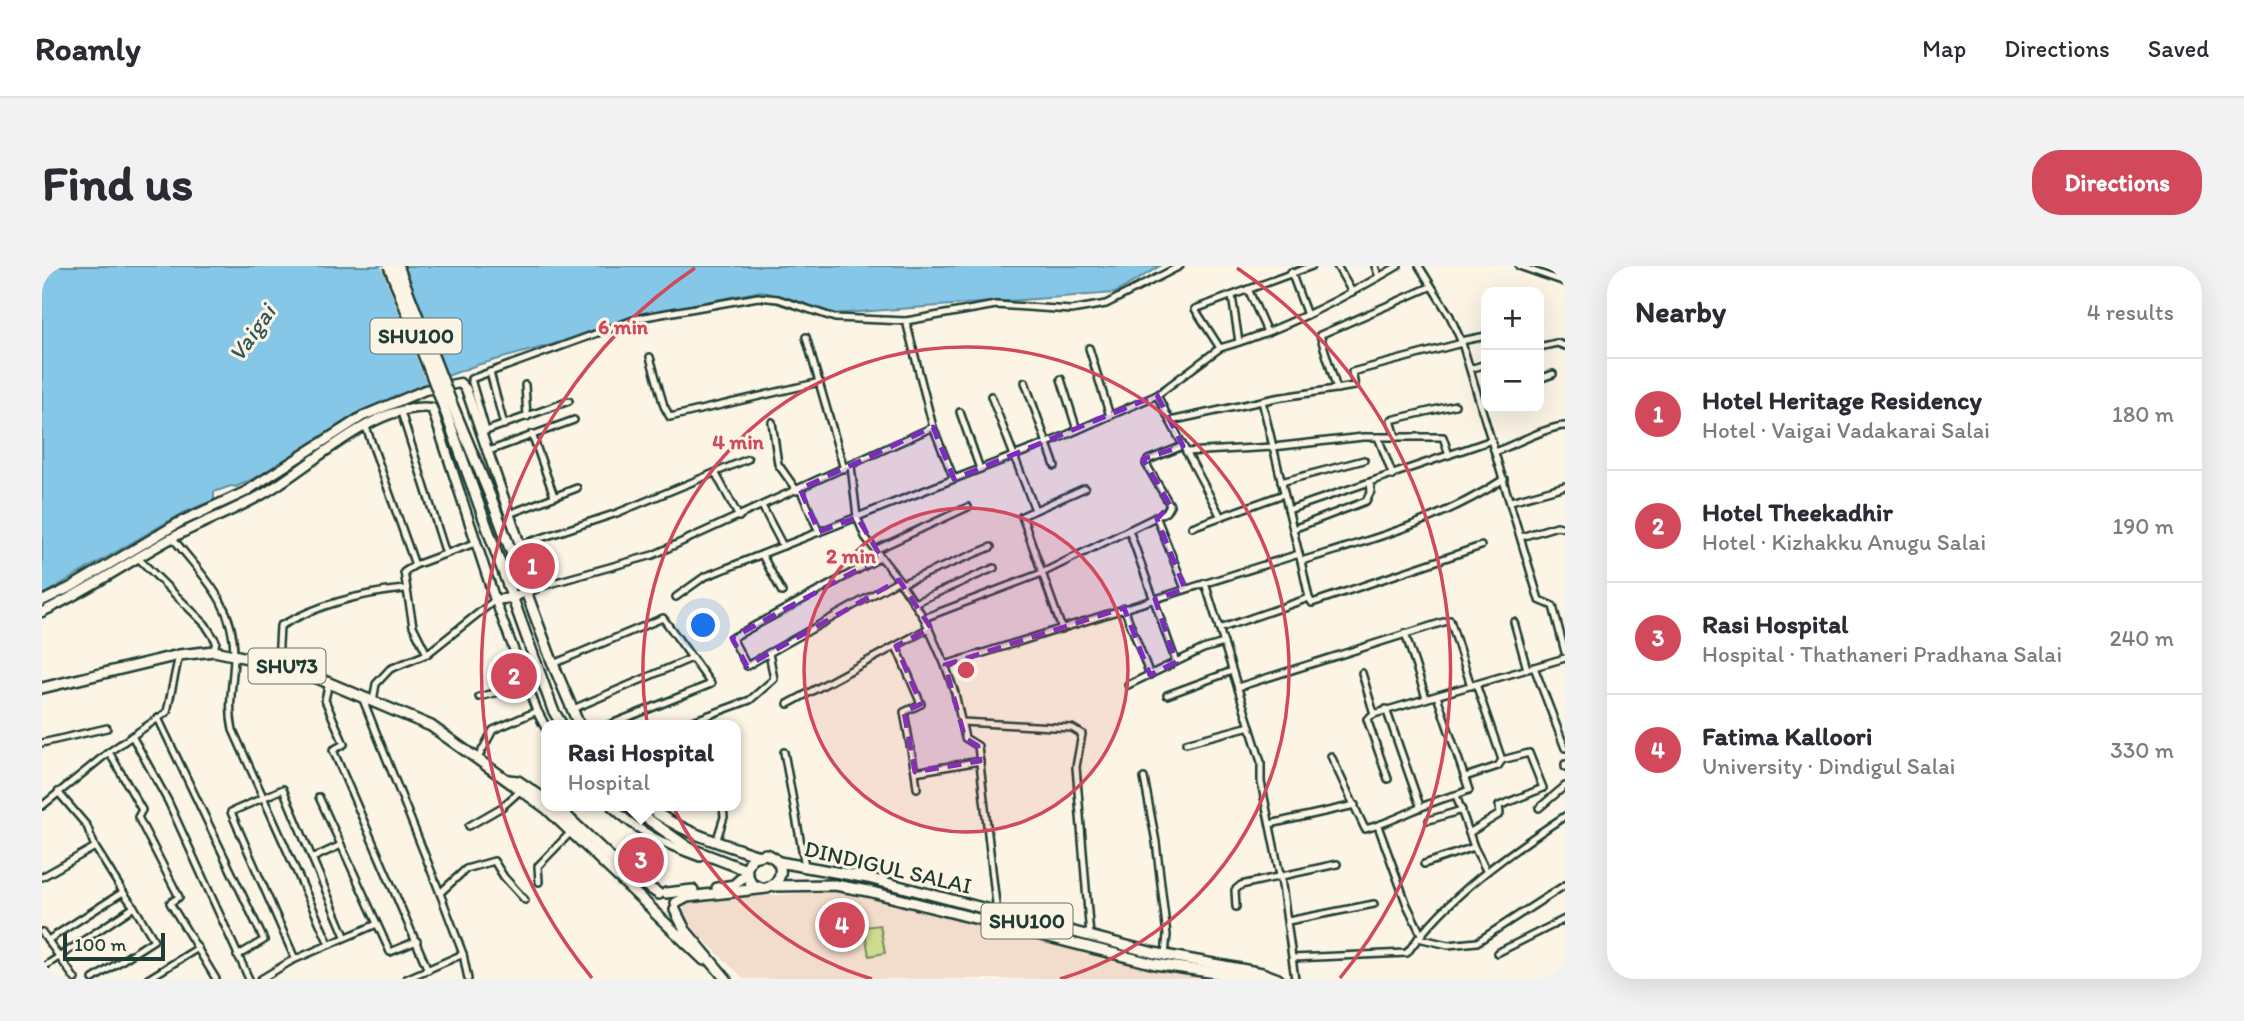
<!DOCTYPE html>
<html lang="en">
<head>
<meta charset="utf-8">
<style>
	:root { --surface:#fff; --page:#f2f2f3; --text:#2b2b33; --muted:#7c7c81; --line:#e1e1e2; --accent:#d1495b }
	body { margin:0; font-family:Itim,sans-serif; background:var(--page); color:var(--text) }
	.controls { position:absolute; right:21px; top:21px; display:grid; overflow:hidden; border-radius:14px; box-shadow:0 7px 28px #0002 }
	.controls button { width:63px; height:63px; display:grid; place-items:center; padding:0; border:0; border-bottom:2px solid var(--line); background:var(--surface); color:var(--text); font:35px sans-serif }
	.scale { position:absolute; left:21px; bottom:18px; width:102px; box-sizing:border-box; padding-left:7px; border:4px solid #1f3d34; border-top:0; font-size:19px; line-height:24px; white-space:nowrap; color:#1f3d34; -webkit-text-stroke:5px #fcf5e5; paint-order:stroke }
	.you { position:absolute; left:662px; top:360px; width:24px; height:24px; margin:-18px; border:5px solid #fff; border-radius:50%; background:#1a73e8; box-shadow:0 0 0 10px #1a73e833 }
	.badge { display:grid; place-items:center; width:46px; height:46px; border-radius:50%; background:var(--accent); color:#fff; font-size:23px; font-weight:700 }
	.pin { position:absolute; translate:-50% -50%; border:4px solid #fff; box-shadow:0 2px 7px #0006 }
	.popup { position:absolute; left:499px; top:454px; width:200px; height:91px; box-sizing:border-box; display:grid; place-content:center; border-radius:14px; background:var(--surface); filter:drop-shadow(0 2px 5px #0005); font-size:23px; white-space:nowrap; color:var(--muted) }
	.popup b { font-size:26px; color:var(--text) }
	.popup::after { content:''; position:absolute; left:50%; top:100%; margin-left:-14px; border:14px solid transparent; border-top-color:var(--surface) }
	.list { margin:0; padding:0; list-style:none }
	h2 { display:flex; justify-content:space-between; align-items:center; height:91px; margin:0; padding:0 28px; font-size:30px }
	h2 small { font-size:23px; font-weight:400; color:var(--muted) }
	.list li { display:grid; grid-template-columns:46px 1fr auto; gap:21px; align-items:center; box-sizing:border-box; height:112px; padding:0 28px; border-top:2px solid var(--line) }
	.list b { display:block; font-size:26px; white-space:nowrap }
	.list p { margin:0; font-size:23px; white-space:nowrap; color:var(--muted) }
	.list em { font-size:23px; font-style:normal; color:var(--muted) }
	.map { position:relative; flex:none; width:1523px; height:713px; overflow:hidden; border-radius:28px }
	header { display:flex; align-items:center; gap:42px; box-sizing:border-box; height:98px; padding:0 35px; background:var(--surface); border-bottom:2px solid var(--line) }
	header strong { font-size:33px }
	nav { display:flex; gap:38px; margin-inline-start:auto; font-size:24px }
	.intro { display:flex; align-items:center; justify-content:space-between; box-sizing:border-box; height:168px; padding:0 42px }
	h1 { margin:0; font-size:49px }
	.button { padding:18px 32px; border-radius:28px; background:var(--accent); color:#fff; font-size:24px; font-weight:700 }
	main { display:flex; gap:42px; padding:0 42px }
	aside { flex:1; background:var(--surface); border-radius:28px; box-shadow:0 7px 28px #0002 }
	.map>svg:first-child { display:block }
	.built { fill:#f2dccc }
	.green { fill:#cfdb8f; stroke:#778c62; stroke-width:2 }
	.water { fill:#86c6e7; stroke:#5d8f9f; stroke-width:2 }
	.pier { fill:#fcf5e5 }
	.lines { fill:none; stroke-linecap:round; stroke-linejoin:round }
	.minor-casing { stroke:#1f3d34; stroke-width:10 }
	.tertiary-casing { stroke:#1f3d34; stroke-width:12 }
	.secondary-casing { stroke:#1f3d34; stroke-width:13 }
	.primary-casing { stroke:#1f3d34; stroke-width:14 }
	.minor { stroke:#fcf5e5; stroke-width:5 }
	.tertiary { stroke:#fcf5e5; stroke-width:7 }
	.secondary { stroke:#fcf5e5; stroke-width:8 }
	.primary { stroke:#fcf5e5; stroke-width:9 }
	.primary-bridge-casing { stroke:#1f3d34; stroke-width:14; stroke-linecap:butt }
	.primary-bridge { stroke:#fcf5e5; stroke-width:9 }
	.marked { fill:#7b2cbf; fill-opacity:0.2; stroke:#7b2cbf; stroke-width:5; stroke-dasharray:14 9; stroke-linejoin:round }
	.ring { fill:none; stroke:#d1495b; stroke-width:3.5 }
	.labels { text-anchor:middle; stroke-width:6; stroke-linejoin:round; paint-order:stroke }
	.shield { fill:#fcf5e5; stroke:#617469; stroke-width:2 }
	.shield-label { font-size:21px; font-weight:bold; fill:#1f3d34 }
	.street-label { font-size:23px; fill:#1f3d34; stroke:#fcf5e5 }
	.water-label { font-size:24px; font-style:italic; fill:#345858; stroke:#fcf5e5 }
	.centre { fill:#d1495b; stroke:#fcf5e5; stroke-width:3.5 }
	.ring-label { font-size:21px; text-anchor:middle; font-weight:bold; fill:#d1495b; stroke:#fcf5e5; stroke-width:6; stroke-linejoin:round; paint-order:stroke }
</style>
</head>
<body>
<header>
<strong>Roamly</strong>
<nav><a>Map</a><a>Directions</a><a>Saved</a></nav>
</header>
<div class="intro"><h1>Find us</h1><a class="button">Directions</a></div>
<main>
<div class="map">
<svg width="1523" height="713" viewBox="0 0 1523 713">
	<rect width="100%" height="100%" fill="#fcf5e5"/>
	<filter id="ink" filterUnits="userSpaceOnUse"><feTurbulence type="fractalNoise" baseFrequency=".0143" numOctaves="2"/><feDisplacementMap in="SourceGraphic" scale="14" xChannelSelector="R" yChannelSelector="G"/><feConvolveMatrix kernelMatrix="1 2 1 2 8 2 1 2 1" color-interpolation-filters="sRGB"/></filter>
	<g filter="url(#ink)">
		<polygon class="built" points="797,625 1046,683 1064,691 1107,702 1188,713 702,713 659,671 641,648 643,635"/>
		<polygon class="green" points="838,659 843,687 827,690 822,661"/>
		<polygon class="water" points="0,0 1118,0 1073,27 790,48 719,25 594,50 552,67 435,99 378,120 321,146 217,210 194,221 189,220 172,226 172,234 141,247 0,329"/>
		<polygon class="pier" points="339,0 362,0 407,114 386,121"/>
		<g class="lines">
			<g class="minor-casing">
				<g id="minor">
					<polyline points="1295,0 1310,26"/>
					<polyline points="1333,0 1337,11"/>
					<polyline points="1377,0 1408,50 1420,77 1497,334 1511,340 1523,386"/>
					<polyline points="1477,0 1523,16"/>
					<polyline points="1249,6 1265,49"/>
					<polyline points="1206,23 1225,66"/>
					<polyline points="1190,30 1197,76"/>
					<polyline points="764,71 802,203"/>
					<polyline points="1419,75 1444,70"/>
					<polyline points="1497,81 1515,77 1523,80"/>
					<polyline points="1047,82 1068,150"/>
					<path d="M1178,82C1242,64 1299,33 1356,0"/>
					<polyline points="608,91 622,140 628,151 778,116"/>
					<polyline points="1428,103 1444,98"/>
					<polyline points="448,106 462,159"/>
					<polyline points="1019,113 1035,164"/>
					<polyline points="1497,113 1511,108"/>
					<polyline points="983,116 1013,200"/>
					<polyline points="483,119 485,151"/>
					<polyline points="1295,123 1278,69 1388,21"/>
					<polyline points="1115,129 1128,155 1234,132 1313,120 1310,106 1420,77"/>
					<polyline points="949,130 993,244"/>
					<polyline points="1220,135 1257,288"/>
					<polyline points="359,146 404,288"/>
					<polyline points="918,146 938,203"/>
					<polyline points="1128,155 1178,249"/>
					<polyline points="730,156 736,198 755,225"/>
					<polyline points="324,161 373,299"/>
					<polyline points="891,161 864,55 954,39 1029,44 1064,38 1138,0"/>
					<polyline points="444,165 429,113 597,52 716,31 736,33 793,52 864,55"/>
					<polyline points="444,165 527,135"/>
					<polyline points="490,168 512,230"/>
					<polyline points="1336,171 1351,210"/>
					<polyline points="1354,171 1349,154 1413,139"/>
					<polyline points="444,186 532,154"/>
					<polyline points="1144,186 1231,181 1321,171 1401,171 1407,189"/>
					<path d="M1453,186C1472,179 1506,160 1523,160"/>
					<polyline points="809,200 815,251 823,271 857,314"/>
					<polyline points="674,208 697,251"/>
					<polyline points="1239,216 1322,194"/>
					<polyline points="758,223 777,266"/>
					<polyline points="1469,235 1523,220"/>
					<polyline points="720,240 741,280"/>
					<polyline points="1246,244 1450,174"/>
					<polyline points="467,248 535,222"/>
					<polyline points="1114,250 1143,323"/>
					<polyline points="1150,261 1242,228"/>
					<polyline points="1251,263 1324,235 1329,225 1328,217"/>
					<path d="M130,271C160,310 192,336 192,388C192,414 185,438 191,464L287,678"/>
					<polyline points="1479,271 1515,260 1523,262"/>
					<polyline points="478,279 575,247 706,193"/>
					<polyline points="833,284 926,241"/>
					<polyline points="720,289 740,326"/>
					<polyline points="96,292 163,358 174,375 172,385"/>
					<polyline points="1163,317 1219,496 1219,516 1240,619 1253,713"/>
					<polyline points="859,318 949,281"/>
					<polyline points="493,322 611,289 891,161 912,213 1013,174 1115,129 1178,82 1153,43 1270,0"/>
					<polyline points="634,331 662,311 912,213"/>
					<polyline points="1267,332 1270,337 1439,280"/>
					<polyline points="872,337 952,302"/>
					<polyline points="1082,342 1108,409"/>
					<polyline points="882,352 1000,307 1087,264"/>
					<polyline points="1472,356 1485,403"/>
					<polyline points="1020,363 980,250 1043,222"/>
					<polyline points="1177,363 1267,332 1259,295"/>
					<polyline points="1363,367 1384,432"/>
					<polyline points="854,380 879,438 862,446 873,506"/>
					<polyline points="727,387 705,400 690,372 839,291"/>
					<polyline points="385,388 371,360 362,306 373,299 433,277"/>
					<polyline points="137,389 125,446 67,486 100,544 96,551 137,631 128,637 174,713"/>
					<polyline points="1134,396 1087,264 1124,246 1128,239 1104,198 1106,194 1141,180"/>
					<path d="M236,397L238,360C276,339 320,327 363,323"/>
					<polyline points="511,398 621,352 669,418 567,459"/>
					<polyline points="903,399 913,427 923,472 936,480 955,647"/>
					<polyline points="1492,401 1523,482"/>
					<polyline points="1320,407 1332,448"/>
					<polyline points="287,416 283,434 302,478 291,484 386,704"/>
					<polyline points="1086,419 1161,383 1182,377"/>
					<polyline points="1196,421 1408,354 1429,420"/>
					<polyline points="1125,429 1190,405"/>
					<polyline points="1395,430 1427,524 1414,529 1432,581 1444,604"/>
					<polyline points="320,431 396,622 421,688 426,713"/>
					<polyline points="437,431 500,415"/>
					<polyline points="331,435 334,418 348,403 385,388 453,334"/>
					<polyline points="746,438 887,362"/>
					<polyline points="531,443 650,392"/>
					<polyline points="1344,443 1378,540"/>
					<polyline points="116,452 222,674 195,690"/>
					<polyline points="920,456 1030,462 1040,468 1034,501 1048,670"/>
					<path d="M640,459L708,434L732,413L727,387L857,314L882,352L903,399L1257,288L1259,295C1329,274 1400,254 1462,213"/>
					<polyline points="90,470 126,535 207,713"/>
					<polyline points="0,477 65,462"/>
					<polyline points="1144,477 1208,460"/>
					<polyline points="742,486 763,600"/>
					<path d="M1289,490L1323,563C1354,556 1382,536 1414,529"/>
					<polyline points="435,494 451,464 495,445"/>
					<polyline points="1523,498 1523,501"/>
					<polyline points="1423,511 1456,500 1460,494 1434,418"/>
					<polyline points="1102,512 1114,576 1125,669 1123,689"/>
					<polyline points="1346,513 1325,453 1332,448 1523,392"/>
					<polyline points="875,522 873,506 938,495"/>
					<polyline points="277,531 299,579"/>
					<polyline points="0,540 67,486"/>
					<polyline points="1497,542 1523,520"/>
					<polyline points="1387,554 1420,544"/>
					<polyline points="1228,558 1313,539"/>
					<polyline points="427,560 460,541 479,524"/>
					<polyline points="1336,560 1365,639 1379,668"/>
					<polyline points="1427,567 1458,548 1457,540 1501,522 1487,487 1460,494"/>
					<polyline points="674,576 682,551 681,540"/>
					<polyline points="271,592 299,579 348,686 375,675"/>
					<polyline points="1382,598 1432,581"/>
					<polyline points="0,611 53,581 45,560 16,526"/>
					<polyline points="497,616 496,600 529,566"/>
					<polyline points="398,627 424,603 452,595 462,611 483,634"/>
					<polyline points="1194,641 1193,624 1199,619 1295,598"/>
					<polyline points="1246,655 1332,638"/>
					<polyline points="0,666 33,713"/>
					<polyline points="1376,672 1406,679 1435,676 1523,619"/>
					<polyline points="6,674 81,626 53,581"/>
					<polyline points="1455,687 1523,653"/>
					<path d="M1251,692L1365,687C1407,629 1464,589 1523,550"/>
					<polyline points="253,693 189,546 241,523 303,670"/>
					<polyline points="0,702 92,641 81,626"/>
					<polyline points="51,713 112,674 92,641"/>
					<polyline points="106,713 156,682"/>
					<polyline points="219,713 249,695 335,658"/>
					<polyline points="364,713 421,688"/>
				</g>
			</g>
			<g class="tertiary-casing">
				<g id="tertiary">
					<polyline points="453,334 495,445 504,462"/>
					<path d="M569,540C596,566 624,579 658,591"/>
				</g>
			</g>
			<g class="secondary-casing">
				<path id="secondary" d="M0,335L29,321L138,256L203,226L321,150L383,124L418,117L424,123L493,322L469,332L453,334L390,142C332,136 269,201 221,228C192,245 160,256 130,272C86,296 46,324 0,346"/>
			</g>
			<g class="primary-casing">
				<g id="primary">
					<polyline points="409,136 451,237 511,398 537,459"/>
					<polyline points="401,139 511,444 520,459"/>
					<polyline points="0,422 137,389 172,385 249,401 389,460 504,542 611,644"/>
					<polyline points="466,514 476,515 504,534"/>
					<polyline points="514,540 586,608 617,628"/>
					<polyline points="587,540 647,582 704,604"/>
					<path d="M605,540C638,566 675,576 714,589"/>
					<polyline points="737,596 826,612 1112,687 1220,707 1236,713"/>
					<polyline points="730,620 793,619 826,625 1113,698 1215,713"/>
					<polyline points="675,622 692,619 704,608"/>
					<polyline points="624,627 651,624"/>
					<path d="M634,637L645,631L725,622C743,615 743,594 724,588L710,591L704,604L709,618L719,622"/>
					<polyline points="633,644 643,664 684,713"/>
					<polyline points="613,647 662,694"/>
				</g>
			</g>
			<use href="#minor" class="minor"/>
			<use href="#tertiary" class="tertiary"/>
			<use href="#secondary" class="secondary"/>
			<use href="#primary" class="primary"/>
			<g class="primary-bridge-casing">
				<g id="primary-bridge">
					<polyline points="347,0 401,139"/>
					<polyline points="356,0 409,136"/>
				</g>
			</g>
			<use href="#primary-bridge" class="primary-bridge"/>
		</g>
	</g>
	<path class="marked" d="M1115,129L1141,180L1101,193L1128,239L1115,253L1143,323L1113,333L1134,396L1108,409L1082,342L903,399L923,472L936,480L938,495L873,506L862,446L879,438L854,380L889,362L857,314L705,400L690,372L839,291L815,251L777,266L758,223L891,161L912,213Z"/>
	<circle cx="924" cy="404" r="162" fill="#d1495b" fill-opacity=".12"/>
	<g class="ring">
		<circle cx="924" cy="404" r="162"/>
		<path d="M830 713A323 323 0 1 1 1018 713"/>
		<path d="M550 712A485 485 0 0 1 653 2M1195 2A485 485 0 0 1 1298 712"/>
	</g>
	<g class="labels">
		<g class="shield">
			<rect x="328.5" y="52.5" width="91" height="35" rx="5"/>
			<rect x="206.5" y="382.5" width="77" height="35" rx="5"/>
			<rect x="939.5" y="637.5" width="91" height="35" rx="5"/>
		</g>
		<g class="shield-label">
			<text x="374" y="77">SHU100</text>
			<text x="245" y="407">SHU73</text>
			<text x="985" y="662">SHU100</text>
		</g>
		<g class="street-label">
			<text transform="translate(846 601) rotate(13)" y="8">DINDIGUL SALAI</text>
		</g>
		<g class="water-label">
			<text transform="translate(210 67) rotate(-55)" y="8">Vaigai</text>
		</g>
	</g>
	<circle cx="924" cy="404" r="10" class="centre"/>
	<g class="ring-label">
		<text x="581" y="68">6 min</text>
		<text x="696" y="183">4 min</text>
		<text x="809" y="297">2 min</text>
	</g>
</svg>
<div class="controls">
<button>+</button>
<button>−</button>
</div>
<div class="scale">100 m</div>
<div class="you"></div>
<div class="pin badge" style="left:490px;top:300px">1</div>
<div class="pin badge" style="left:472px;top:410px">2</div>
<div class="pin badge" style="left:599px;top:594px">3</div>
<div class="popup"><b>Rasi Hospital</b>Hospital</div>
<div class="pin badge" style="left:800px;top:659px">4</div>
</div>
<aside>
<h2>Nearby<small>4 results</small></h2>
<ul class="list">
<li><span class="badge">1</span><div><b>Hotel Heritage Residency</b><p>Hotel · Vaigai Vadakarai Salai</p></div><em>180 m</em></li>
<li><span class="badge">2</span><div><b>Hotel Theekadhir</b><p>Hotel · Kizhakku Anugu Salai</p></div><em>190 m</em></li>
<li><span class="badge">3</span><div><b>Rasi Hospital</b><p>Hospital · Thathaneri Pradhana Salai</p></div><em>240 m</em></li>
<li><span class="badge">4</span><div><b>Fatima Kalloori</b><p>University · Dindigul Salai</p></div><em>330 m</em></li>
</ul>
</aside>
</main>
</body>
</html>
